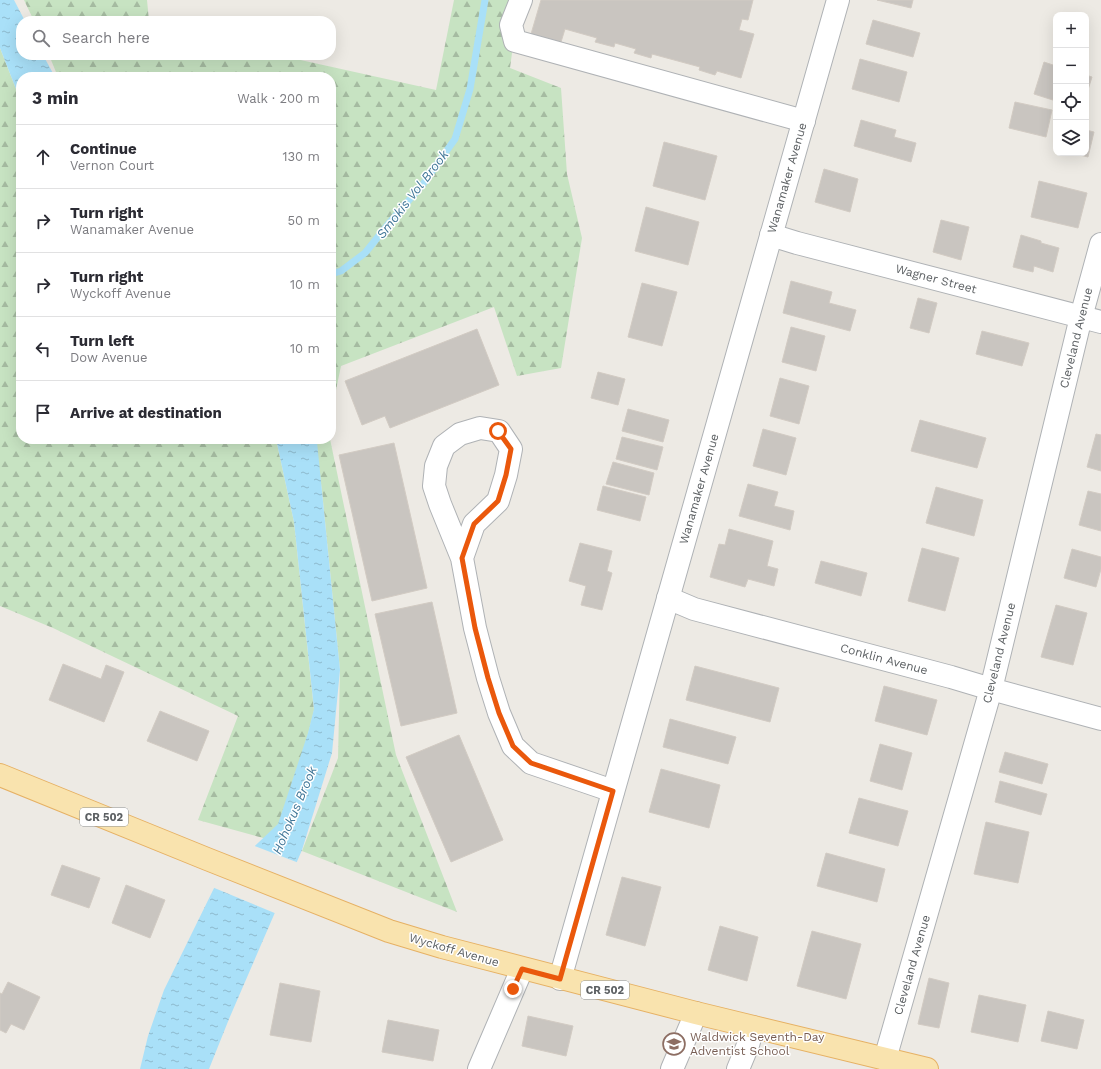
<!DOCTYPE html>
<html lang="en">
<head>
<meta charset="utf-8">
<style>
	:root { --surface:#fff; --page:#f2f2f3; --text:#2b2b33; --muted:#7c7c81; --line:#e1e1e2 }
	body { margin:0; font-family:"Work Sans",sans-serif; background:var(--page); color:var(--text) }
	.controls { position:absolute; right:12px; top:12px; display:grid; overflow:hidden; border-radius:8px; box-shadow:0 4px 16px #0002 }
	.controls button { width:36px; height:36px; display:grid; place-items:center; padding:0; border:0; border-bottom:1px solid var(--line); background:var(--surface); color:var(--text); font:20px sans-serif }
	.stop { position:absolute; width:12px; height:12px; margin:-9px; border:3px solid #ea580c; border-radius:50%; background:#fff }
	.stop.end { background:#ea580c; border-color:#fff; box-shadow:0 1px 4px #0008 }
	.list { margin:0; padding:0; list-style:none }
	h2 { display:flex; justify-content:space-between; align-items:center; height:52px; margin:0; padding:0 16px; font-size:17px }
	h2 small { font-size:13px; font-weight:400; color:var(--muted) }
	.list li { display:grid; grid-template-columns:26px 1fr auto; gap:12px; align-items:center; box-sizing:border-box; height:64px; padding:0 16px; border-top:1px solid var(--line) }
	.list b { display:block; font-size:15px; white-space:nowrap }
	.list p { margin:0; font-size:13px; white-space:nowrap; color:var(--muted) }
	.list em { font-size:13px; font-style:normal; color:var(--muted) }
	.icon { flex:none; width:22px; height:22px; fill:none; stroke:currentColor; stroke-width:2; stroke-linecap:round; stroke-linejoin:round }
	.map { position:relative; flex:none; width:1101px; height:1069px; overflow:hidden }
	.search { position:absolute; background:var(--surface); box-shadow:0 4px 16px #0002; left:16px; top:16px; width:320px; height:44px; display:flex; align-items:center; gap:10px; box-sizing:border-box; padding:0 14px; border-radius:16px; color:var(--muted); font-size:15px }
	.panel { position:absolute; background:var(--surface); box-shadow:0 4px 16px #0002; left:16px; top:72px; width:320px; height:372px; border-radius:16px }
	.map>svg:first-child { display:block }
	.forest { fill:url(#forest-firs) }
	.water { fill:url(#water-ripples) }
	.pier { fill:#edeae4 }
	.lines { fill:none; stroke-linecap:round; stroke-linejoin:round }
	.stream { stroke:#a9e0f8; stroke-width:7 }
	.building { fill:#c9c5c0; stroke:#d2cbc3 }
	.minor-casing { stroke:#afb2b5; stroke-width:24 }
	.major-casing { stroke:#e6b164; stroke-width:24 }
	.minor { stroke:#fff; stroke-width:22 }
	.major { stroke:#f9e3ae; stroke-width:22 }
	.route { stroke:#ea580c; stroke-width:5 }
	.labels { text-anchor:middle; stroke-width:3; stroke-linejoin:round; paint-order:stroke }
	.shield { fill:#fff; stroke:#8d9092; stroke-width:1 }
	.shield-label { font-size:11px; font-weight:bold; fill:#5c6063 }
	.street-label { font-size:12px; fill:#5c6063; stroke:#fff }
	.education-label { font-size:12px; fill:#785e54; stroke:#fff; text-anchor:start }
	.water-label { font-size:13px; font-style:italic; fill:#417798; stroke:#fff }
</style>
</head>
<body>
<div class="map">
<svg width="1101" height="1069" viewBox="0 0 1101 1069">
	<defs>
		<pattern id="forest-firs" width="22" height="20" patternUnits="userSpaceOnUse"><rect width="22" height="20" fill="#c7e3c2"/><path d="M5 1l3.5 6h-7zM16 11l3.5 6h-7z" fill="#a5bba1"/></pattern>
		<pattern id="water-ripples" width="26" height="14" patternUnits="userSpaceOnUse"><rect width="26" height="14" fill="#a9e0f8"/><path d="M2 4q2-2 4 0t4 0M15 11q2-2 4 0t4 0" fill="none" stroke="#8db9cc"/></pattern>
	</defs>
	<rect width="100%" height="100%" fill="#edeae4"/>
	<g class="forest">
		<polygon points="24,0 147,0 149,21 34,21"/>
		<polygon points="454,0 519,0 510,68 561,88 567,174 582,238 561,368 517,376 494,307 341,366 331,414 331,77 58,77 49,55 278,55 436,90"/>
		<polygon points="0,48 18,94 21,98 21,439 276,439 294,522 314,710 281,843 198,820 238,716 53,628 0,606"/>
		<polygon points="315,439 330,439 396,755 457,912 302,851 338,758 340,670 322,491"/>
	</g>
	<g class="water">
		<polygon points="0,0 14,0 25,21 21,21 21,55 43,55 55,77 21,77 21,98 18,94 0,48"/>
		<polygon points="276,439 315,439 317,442 340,670 332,753 302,850 229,1019 209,1069 140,1069 148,1036 164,990 217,882 278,824 308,733 314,709 294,522"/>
	</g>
	<polygon class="pier" points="252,845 299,863 277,914 212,887 216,880"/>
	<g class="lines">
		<polyline class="stream" points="331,274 341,271 365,253 390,222 423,184 455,139 470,89 485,0"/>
	</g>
	<g class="building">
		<polygon points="541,0 753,0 748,20 742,19 739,30 754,34 741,78 717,71 715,75 699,70 700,67 652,54 651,58 634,53 636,49 615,43 614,47 595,42 597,38 565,29 561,42 531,34"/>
		<polygon points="877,0 913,0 911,8"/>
		<polygon points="873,20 920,33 913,57 866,44"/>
		<polygon points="860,59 907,72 899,102 852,89"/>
		<polygon points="1044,62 1056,66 1056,101 1034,94"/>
		<polygon points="1086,75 1092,77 1086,96"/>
		<polygon points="1015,102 1052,110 1046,137 1009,128"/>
		<polygon points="861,120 896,130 894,137 916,143 911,162 854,146"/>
		<polygon points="1086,130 1094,132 1088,157 1072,153 1086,153"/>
		<polygon points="664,142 717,156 705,200 653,186"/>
		<polygon points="824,169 858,179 850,212 815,202"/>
		<polygon points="1039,181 1087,193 1078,228 1031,217"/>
		<polygon points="646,207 699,222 688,265 635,251"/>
		<polygon points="941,220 969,227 961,260 933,252"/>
		<polygon points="1021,235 1041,241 1041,243 1059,248 1053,272 1034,266 1033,272 1013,267"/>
		<polygon points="791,281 832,292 829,303 856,310 850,331 783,313"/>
		<polygon points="642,283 677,292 662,346 628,337"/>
		<polygon points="918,298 937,303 929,333 910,328"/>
		<polygon points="791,327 825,336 816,371 782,362"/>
		<polygon points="477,329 499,385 390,428 385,416 362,425 345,381"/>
		<polygon points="982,331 1029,343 1022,366 976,354"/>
		<polygon points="598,372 625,379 618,405 591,398"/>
		<polygon points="780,378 809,386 799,424 770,416"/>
		<polygon points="628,409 669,420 663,442 622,431"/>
		<polygon points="920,420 986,438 977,468 911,451"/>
		<polygon points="763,429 796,438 786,475 753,466"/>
		<polygon points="1096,434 1101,435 1101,471 1087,467"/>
		<polygon points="622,437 663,447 657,470 616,459"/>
		<polygon points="394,443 427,588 372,601 339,455"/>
		<polygon points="613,462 654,473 649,495 606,484"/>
		<polygon points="748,484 778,492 774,506 794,511 790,530 739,516"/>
		<polygon points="603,486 646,497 640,521 597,510"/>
		<polygon points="936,487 983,500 974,536 926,523"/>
		<polygon points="1088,491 1101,494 1101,531 1079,525"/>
		<polygon points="729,529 773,541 767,566 778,569 774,586 748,579 745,587 710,577 719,544 725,545"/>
		<polygon points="580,543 612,551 607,571 612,573 602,610 581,605 586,586 569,581"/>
		<polygon points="922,548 959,558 945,611 908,601"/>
		<polygon points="1072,549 1101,557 1101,569 1096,587 1064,578"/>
		<polygon points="821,561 867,573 861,596 815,583"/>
		<polygon points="432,602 457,713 401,726 375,614"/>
		<polygon points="1056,605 1087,613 1073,665 1041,657"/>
		<polygon points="63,664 101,679 106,665 124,672 104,722 49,700"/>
		<polygon points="695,666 779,688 770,722 686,700"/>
		<polygon points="884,686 937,700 927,735 875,721"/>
		<polygon points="160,711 209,731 197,761 147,741"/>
		<polygon points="670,719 736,737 728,764 663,747"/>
		<polygon points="459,735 503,840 451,862 406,757"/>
		<polygon points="880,744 912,753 902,790 870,781"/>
		<polygon points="1005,752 1048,764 1042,784 999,772"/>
		<polygon points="661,769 720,785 709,828 649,812"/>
		<polygon points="1000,781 1047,794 1041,815 995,802"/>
		<polygon points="859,798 908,811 898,846 849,833"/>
		<polygon points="986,822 1029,832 1018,883 974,874"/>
		<polygon points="826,853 885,869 877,902 817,886"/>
		<polygon points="62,865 100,878 89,908 51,895"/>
		<polygon points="622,877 661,887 645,946 606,935"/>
		<polygon points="126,885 165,900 150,938 112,923"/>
		<polygon points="720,926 758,937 747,981 708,970"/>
		<polygon points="812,931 861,944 846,999 797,986"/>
		<polygon points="929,978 949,983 939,1028 918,1024"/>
		<polygon points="8,982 40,997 24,1030 11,1024 6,1033 0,1030 0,993 2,994"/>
		<polygon points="280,983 320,991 311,1042 270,1035"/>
		<polygon points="979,995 1026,1005 1018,1042 971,1032"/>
		<polygon points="1048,1011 1084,1020 1077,1049 1041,1041"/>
		<polygon points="528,1016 573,1026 566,1056 522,1046"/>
		<polygon points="388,1020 439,1030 433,1061 382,1052"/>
	</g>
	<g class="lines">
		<g class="minor-casing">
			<g id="minor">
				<polyline points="521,0 511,25 515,41 804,121"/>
				<polyline points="771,235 797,243 1101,322"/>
				<polyline points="462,558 440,504 434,486 436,466 444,446 460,434 480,428 499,431 511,449 506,475 498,501 474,524 462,558 475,628 488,678 499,713 513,746 531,763 613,791"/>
				<polyline points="668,598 694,609 951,677 991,689 1101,719"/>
				<polyline points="560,979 838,0"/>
				<polyline points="885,1059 991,689 1081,317 1101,244"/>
				<polyline points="479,1069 522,969"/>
				<polyline points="672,1069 696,1013"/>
				<polyline points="738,1069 748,1045 753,1027"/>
			</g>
		</g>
		<g class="major-casing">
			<polyline id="major" points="0,775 207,859 389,931 442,947 696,1013 927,1069"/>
		</g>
		<use href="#minor" class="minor"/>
		<use href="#major" class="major"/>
	</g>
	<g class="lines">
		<polyline class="route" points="498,431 511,449 506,475 498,501 474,524 462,558 475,628 488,678 499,713 513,746 531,763 613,791 560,979 522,969 513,989"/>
	</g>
	<defs>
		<g id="school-ring" transform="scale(1.15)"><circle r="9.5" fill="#fff" stroke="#8d6e63" stroke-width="1.5"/><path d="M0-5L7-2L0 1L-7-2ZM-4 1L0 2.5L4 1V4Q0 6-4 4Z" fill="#8d6e63"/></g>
	</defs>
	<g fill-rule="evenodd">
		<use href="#school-ring" x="674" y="1044"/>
	</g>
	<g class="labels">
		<g class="shield">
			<rect x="80" y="808" width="48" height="18" rx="3"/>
			<rect x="581" y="981" width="48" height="18" rx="3"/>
		</g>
		<g class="shield-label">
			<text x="104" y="821">CR 502</text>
			<text x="605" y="994">CR 502</text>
		</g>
		<g class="street-label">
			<text transform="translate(787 178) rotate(-74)" y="4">Wanamaker Avenue</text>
			<text transform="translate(936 279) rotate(15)" y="4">Wagner Street</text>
			<text transform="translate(1076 338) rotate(-76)" y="4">Cleveland Avenue</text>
			<text transform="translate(699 489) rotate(-74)" y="4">Wanamaker Avenue</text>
			<text transform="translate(999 653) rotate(-76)" y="4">Cleveland Avenue</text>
			<text transform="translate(884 659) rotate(15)" y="4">Conklin Avenue</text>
			<text transform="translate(454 950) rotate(16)" y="4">Wyckoff Avenue</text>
			<text transform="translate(912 965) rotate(-74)" y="4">Cleveland Avenue</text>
		</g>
		<g class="education-label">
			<text x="690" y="1041">Waldwick Seventh-Day<tspan x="690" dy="14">Adventist School</tspan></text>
		</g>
		<g class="water-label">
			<text transform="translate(412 194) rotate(-52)" y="5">Smokis Vol Brook</text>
			<text transform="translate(294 810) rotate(-67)" y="5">Hohokus Brook</text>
		</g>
	</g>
</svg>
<div class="controls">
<button>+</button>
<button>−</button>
<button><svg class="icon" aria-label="locate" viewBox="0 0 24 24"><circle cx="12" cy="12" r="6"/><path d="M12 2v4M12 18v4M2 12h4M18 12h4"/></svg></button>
<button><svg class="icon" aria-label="layers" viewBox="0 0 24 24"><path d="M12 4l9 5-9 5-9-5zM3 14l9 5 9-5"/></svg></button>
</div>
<div class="stop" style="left:498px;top:431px"></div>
<div class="stop end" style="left:513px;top:989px"></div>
<div class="search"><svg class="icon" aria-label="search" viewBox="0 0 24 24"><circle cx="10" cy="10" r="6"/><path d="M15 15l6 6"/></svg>Search here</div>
<section class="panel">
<h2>3 min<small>Walk · 200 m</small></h2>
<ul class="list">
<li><svg class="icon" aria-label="ahead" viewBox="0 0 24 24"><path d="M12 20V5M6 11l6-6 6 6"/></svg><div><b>Continue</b><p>Vernon Court</p></div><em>130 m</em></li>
<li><svg class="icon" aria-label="right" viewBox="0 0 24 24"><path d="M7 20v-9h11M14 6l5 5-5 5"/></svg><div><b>Turn right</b><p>Wanamaker Avenue</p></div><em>50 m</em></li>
<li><svg class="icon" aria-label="right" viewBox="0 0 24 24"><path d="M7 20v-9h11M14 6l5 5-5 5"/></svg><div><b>Turn right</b><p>Wyckoff Avenue</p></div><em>10 m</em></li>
<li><svg class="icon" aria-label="left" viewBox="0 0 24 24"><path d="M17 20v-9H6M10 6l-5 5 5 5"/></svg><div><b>Turn left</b><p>Dow Avenue</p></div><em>10 m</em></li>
<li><svg class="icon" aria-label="arrive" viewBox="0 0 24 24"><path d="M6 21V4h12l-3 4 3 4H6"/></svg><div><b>Arrive at destination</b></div></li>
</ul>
</section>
</div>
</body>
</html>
